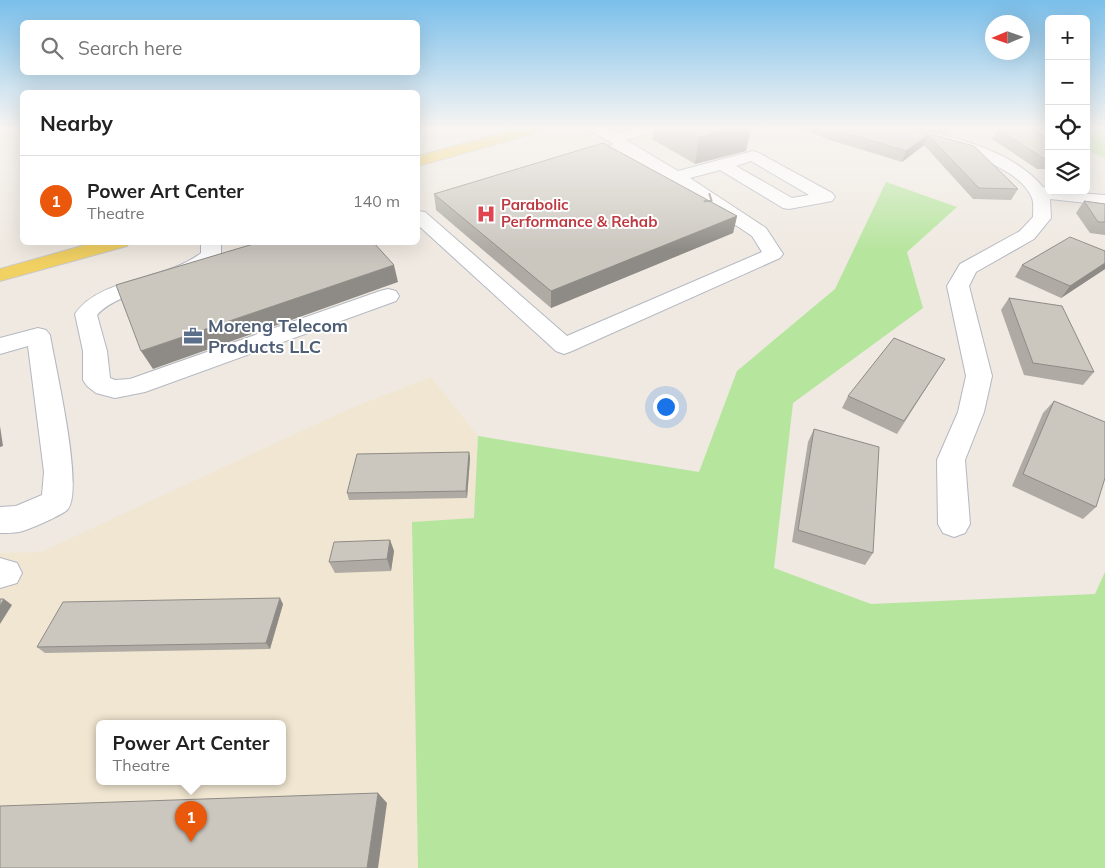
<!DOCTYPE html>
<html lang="en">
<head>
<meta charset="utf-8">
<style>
	:root { --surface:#fff; --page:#f2f2f2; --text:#222; --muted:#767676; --line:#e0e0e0; --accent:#ea580c }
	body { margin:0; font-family:Mulish,sans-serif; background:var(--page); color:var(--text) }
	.controls { position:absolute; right:15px; top:15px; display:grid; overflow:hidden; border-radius:8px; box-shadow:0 5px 20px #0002 }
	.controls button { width:45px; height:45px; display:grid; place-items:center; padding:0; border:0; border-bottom:1px solid var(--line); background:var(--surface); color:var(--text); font:25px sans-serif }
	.compass { position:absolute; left:985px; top:15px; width:45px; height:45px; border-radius:50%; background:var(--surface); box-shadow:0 5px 20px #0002; rotate:268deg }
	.you { position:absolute; left:665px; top:406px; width:18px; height:18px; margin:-12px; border:4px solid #fff; border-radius:50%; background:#1a73e8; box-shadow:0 0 0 8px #1a73e833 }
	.badge { display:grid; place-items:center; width:32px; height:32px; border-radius:50%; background:var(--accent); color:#fff; font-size:16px; font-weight:700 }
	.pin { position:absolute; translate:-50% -41px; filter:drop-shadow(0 1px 2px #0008) }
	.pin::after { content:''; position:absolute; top:26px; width:18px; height:15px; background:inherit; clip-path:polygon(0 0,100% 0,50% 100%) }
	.popup { position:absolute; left:96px; top:720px; width:190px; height:65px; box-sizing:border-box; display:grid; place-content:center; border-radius:8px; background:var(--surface); filter:drop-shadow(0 1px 4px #0005); font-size:16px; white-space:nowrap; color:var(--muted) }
	.popup b { font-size:19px; color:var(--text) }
	.popup::after { content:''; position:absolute; left:50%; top:100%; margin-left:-10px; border:10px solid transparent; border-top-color:var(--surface) }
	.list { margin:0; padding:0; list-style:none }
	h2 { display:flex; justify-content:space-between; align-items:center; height:65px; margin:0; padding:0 20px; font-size:21px }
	h2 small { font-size:16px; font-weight:400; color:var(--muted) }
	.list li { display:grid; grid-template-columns:32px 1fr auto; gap:15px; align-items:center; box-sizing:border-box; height:90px; padding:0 20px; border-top:1px solid var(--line) }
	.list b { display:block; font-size:19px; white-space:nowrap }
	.list p { margin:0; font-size:16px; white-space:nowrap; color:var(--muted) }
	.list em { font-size:16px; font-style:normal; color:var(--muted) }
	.icon { flex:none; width:28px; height:28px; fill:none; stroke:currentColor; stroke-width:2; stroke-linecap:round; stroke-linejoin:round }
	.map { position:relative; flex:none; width:1105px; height:868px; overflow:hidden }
	.search { position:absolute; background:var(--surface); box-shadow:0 5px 20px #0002; left:20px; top:20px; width:400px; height:55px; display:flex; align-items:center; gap:12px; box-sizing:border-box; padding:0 18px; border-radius:8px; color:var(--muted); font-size:19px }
	.panel { position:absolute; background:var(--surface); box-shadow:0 5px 20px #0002; left:20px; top:90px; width:400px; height:155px; border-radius:8px }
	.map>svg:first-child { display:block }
	.education { fill:#f0e6d1; fill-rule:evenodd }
	.green { fill:#b6e59e }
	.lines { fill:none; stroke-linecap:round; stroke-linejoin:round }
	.minor-casing { stroke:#b4b7c1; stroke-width:2 }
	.major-casing { stroke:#c9c9c9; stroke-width:2 }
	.minor { fill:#fff; fill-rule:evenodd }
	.major { fill:#f2d163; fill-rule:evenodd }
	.wall { fill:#afaba4 }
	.shaded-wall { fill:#8e8b86 }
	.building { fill:#cbc7bf; stroke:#8e8b86 }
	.oneway { stroke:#969696 }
	.labels { text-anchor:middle; stroke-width:4; stroke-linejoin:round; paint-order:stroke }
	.far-health-label { font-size:15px; font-weight:bold; fill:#be3a42; stroke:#fff; text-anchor:start }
	.service-label { font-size:18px; font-weight:bold; fill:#4e5e75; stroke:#fff; text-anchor:start }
</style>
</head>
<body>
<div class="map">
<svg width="1105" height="868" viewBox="0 0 1105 868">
	<rect width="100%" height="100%" fill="#efe9e1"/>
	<path class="education" d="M431,377L478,436L474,518L412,523L418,868H0V553L41,552L349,409ZM100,723H282V781H100Z"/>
	<g class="green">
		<polygon points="1086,128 1105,128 1105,158 1086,149"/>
		<polygon points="886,182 957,207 907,252 923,308 793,403 774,568 871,604 1095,594 1105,572 1105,868 418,868 412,522 474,518 478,436 699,472 737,371 835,289"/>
	</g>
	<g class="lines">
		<g class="minor-casing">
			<g id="minor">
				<path d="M585,128H606L618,133L634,128H659L657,131L626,140L678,171L753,151L759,153L832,193L835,197L832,201L789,209L783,208L720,170L690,178L766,228L783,254L780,258L572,351L564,354L556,351L418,225V211L425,212L567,336L762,252L752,236L670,181L621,152L607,156L601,154L599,151L601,148L614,144ZM751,161L809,195L792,198L736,166Z"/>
				<path d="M882,128C933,128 1010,147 1043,187L1049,188V191L1105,195V205L1050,199L1051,218L1034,239L976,272L969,286L992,376L984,412L965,460L970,524L965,533L954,537L943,533L938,524L937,460L958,412L966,376L947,286L960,264L1020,231L1033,217C1033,211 1034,203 1032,198C1017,159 921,140 884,131Z"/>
				<path d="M201,242H221V255C195,293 127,282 97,315L107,351L110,378L115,380L130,379L380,291L388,289L396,291L399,296L396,301L145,392L115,398L96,393L87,386L83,380V351L75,314C100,277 165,281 201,253Z"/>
				<path d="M38,328L46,330L50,335C55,366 84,487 68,509C63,515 28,530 19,532C13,533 6,533 0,533V507L16,506L42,495L44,472L28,346L0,354V338Z"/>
				<polygon points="0,558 17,563 22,573 17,583 0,588"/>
			</g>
		</g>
		<g class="major-casing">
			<g id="major">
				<polygon points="520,128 545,128 543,131 418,166 418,156"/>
				<polygon points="96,242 129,242 127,246 0,281 0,269"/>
			</g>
		</g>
		<use href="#minor" class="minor"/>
		<use href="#major" class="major"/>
	</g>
	<g class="wall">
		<polygon points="654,128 751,128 746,151 695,164 652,139"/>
		<polygon points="800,128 909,128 974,146 1018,189 1011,200 973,199 924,145 902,162 830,140"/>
		<polygon points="911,128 950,128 947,134"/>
		<polygon points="998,129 1049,140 1049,169 1037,169 992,139"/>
		<polygon points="434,194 737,216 733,233 551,308 436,210"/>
		<polygon points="1084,201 1105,204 1105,235 1090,233 1076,213"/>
		<polygon points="1105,251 1105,269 1061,298 1015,277 1022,265"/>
		<polygon points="1009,298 1094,372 1083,385 1024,375 1001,310"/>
		<polygon points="937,371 897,434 842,408 848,396"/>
		<polygon points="1054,401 1096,507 1083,519 1012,486 1043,413"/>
		<polygon points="814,429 873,553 865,565 792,542 808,442"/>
		<polygon points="469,452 470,458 467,498 349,500 347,493"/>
		<polygon points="390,540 394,551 391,571 335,573 329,562"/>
		<polygon points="283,604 270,649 45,653 37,647"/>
	</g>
	<g class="shaded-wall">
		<polygon points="732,128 751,128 746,151 695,164 699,137"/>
		<polygon points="928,135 924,145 902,162 906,151"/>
		<polygon points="737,216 733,233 551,308 551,291"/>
		<polygon points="1105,263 1105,269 1061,298 1070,286"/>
		<polygon points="394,265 398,282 153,369 141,351"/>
		<polygon points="0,426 3,446 0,447"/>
		<polygon points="469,452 470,458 467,498 466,491"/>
		<polygon points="390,540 394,551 391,571 387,559"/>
		<polygon points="280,598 283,604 270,649 266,643"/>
		<polygon points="4,599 12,605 0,624 0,606"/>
		<polygon points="378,793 387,803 378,868 367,868"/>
	</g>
	<g class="building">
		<polygon points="685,128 732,128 699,137"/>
		<polygon points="830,128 909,128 974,146 1018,189 979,188 928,135 906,151"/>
		<polygon points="1010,128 1030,128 1049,140 1049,158 1043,158 998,129"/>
		<polygon points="603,143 737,216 551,291 434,194"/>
		<polygon points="1084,201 1105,204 1105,222 1098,222"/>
		<polygon points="1070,237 1105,251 1105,263 1070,286 1022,265"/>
		<polygon points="260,242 373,242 394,265 141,351 116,285"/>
		<polygon points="1009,298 1062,306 1094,372 1033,363"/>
		<polygon points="894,338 945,359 904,421 848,396"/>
		<polygon points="1054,401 1105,422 1105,478 1096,507 1023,474"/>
		<polygon points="814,429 879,447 873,553 798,530"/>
		<polygon points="469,452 466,491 347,493 357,454"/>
		<polygon points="390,540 387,559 329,562 334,542"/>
		<polygon points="280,598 266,643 37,647 63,602"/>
		<polygon points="0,599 4,599 0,606"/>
		<polygon points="378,793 367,868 0,868 0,806"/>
	</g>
	<defs><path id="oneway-chevron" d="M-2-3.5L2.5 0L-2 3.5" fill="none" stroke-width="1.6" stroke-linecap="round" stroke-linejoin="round" transform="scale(1.25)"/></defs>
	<use class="oneway" href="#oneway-chevron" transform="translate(709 199) rotate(34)"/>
	<linearGradient id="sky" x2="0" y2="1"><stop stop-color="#7abfeb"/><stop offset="0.51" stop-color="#f8f5f2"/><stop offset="1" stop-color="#f8f5f2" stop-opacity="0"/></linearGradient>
	<rect width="1105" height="250" fill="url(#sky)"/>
	<defs>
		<g id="hospital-bare" transform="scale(1.5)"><path d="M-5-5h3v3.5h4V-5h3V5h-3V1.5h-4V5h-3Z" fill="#e0444e" stroke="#fff" stroke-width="2.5" paint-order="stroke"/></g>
		<g id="office-bare" transform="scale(1.5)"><path d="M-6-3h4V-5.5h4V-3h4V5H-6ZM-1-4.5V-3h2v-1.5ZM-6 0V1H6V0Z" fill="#5c6f8a" stroke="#fff" stroke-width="2.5" paint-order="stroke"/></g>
	</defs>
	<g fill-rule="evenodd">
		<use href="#hospital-bare" x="486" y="214"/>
		<use href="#office-bare" x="193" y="336"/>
	</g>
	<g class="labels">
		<g class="far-health-label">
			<text x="501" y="210">Parabolic<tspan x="501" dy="17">Performance &amp; Rehab</tspan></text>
		</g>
		<g class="service-label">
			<text x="208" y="332">Moreng Telecom<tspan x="208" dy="21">Products LLC</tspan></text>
		</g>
	</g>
</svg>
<div class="controls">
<button>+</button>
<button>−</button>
<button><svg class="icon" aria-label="locate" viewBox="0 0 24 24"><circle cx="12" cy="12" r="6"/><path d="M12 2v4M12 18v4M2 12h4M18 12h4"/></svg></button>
<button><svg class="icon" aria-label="layers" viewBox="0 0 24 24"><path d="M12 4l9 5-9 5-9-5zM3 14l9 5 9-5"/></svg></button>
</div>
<svg class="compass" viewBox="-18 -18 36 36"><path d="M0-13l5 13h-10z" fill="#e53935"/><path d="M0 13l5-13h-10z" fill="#767676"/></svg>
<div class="you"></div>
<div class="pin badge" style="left:191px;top:842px">1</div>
<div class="popup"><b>Power Art Center</b>Theatre</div>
<div class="search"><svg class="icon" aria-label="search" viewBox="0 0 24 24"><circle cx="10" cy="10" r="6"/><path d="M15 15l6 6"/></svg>Search here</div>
<section class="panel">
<h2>Nearby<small></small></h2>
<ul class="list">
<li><span class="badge">1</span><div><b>Power Art Center</b><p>Theatre</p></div><em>140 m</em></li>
</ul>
</section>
</div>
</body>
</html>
